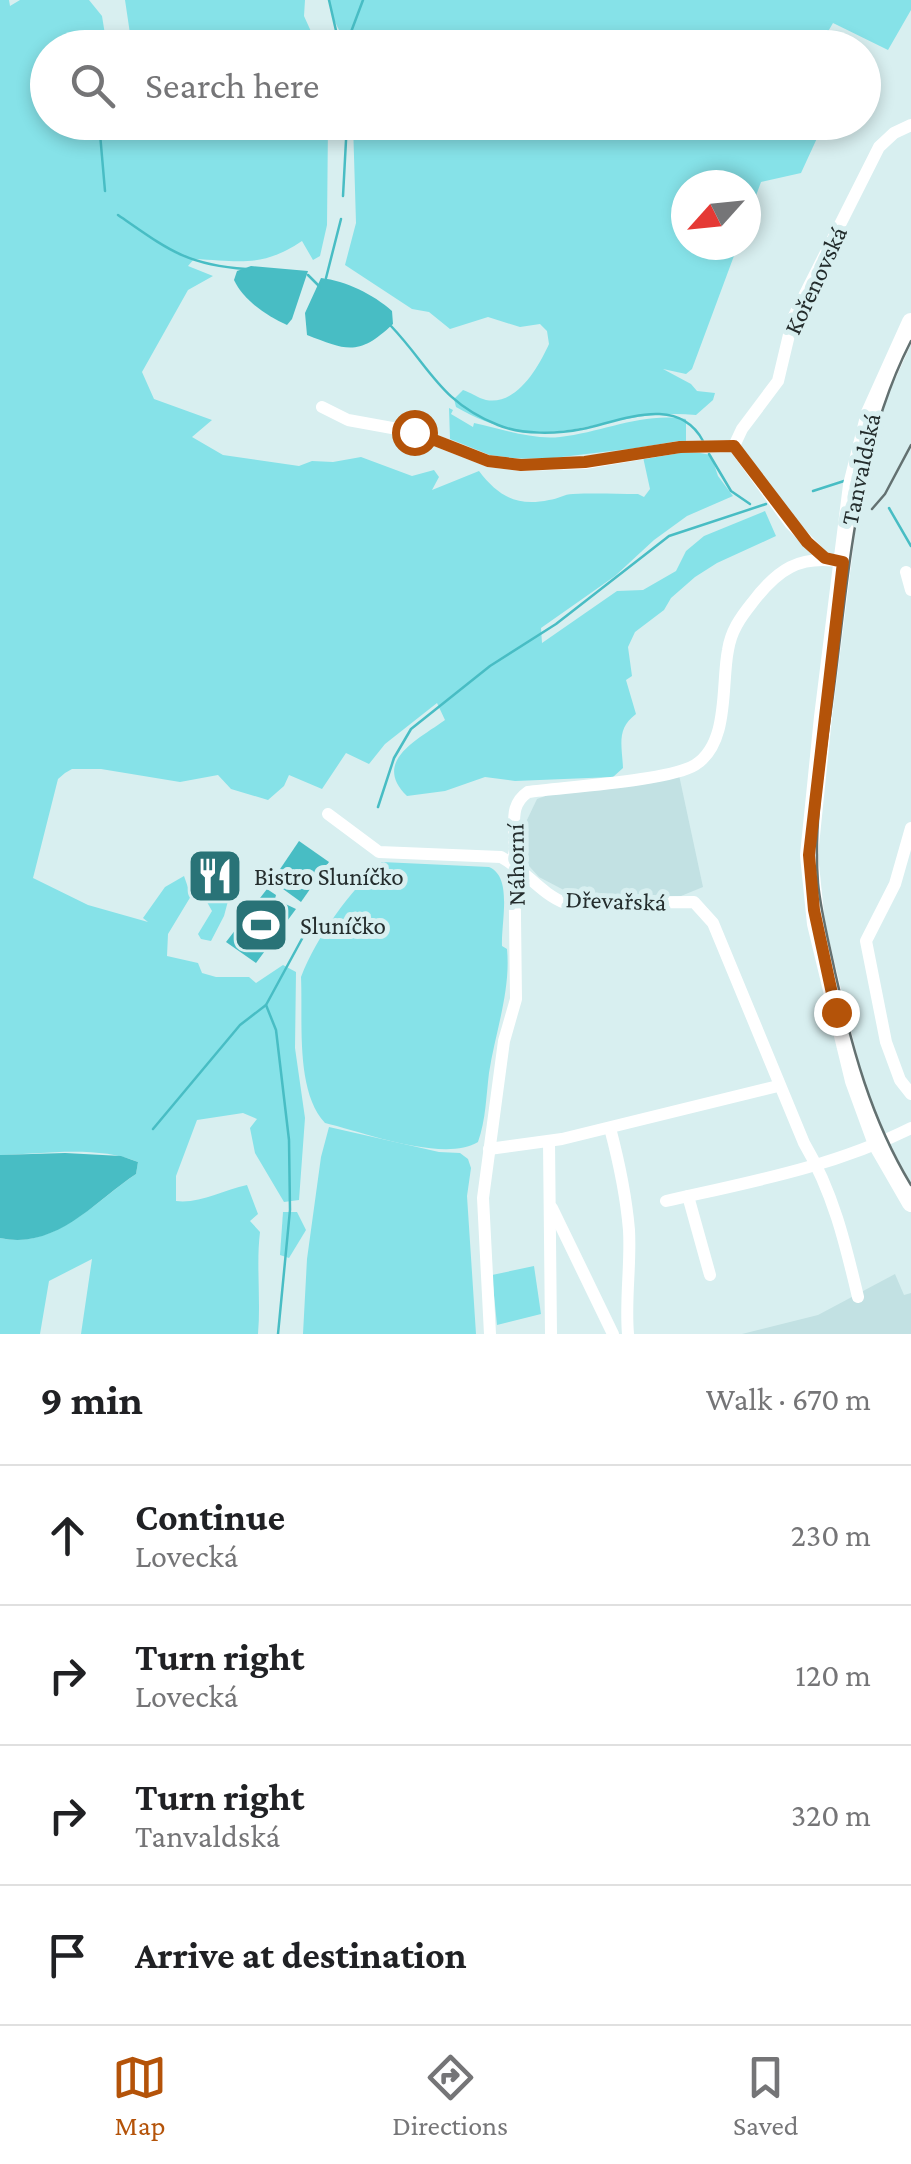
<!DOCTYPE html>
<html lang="en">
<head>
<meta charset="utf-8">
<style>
	:root { --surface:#fff; --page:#f2f2f2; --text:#202124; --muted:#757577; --line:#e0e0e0; --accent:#b45309 }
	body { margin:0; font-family:"Crimson Pro",serif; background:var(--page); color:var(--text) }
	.compass { position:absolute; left:671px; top:170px; width:90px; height:90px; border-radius:50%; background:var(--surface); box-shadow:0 5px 15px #0003; rotate:243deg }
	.stop { position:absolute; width:30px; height:30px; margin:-22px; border:8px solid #b45309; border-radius:50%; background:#fff }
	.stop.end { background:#b45309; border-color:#fff; box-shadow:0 2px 10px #0008 }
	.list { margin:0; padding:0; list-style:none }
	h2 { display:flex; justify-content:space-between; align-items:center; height:130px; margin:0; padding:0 40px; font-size:42px }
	h2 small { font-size:32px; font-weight:400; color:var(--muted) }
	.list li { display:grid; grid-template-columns:65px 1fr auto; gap:30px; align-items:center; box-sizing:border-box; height:140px; padding:0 40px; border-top:2px solid var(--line) }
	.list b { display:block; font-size:38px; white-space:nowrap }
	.list p { margin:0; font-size:32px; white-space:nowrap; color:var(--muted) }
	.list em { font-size:32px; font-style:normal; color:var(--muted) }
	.icon { flex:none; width:55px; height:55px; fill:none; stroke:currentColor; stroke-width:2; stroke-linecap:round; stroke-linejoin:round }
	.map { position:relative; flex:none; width:911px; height:1334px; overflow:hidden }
	.search { position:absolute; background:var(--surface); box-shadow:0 5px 15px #0003; left:30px; right:30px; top:30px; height:110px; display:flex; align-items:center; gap:25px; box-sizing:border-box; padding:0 35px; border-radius:55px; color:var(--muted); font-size:38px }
	.sheet { height:690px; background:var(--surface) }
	nav { display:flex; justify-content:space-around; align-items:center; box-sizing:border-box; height:140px; border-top:2px solid var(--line); background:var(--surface); font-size:28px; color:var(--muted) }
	nav a { display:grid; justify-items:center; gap:5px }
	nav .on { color:var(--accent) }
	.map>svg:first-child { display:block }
	.built { fill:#c2e1e3 }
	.green { fill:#86e2e8 }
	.water { fill:#48bdc4 }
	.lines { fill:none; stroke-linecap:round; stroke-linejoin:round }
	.stream { stroke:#48bdc4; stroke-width:2.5 }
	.minor { stroke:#fff; stroke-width:12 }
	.major { stroke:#fff; stroke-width:18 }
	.tram { stroke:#637171; stroke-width:2.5 }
	.route { stroke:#b45309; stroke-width:12 }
	.labels { text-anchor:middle; stroke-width:10; stroke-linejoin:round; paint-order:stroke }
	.street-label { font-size:25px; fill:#242d2d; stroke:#d8eff0 }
	.poi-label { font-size:25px; fill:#242d2d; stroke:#d8eff0; text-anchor:start }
</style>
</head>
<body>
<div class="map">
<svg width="911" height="1334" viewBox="0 0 911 1334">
	<rect width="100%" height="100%" fill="#d8eff0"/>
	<g class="built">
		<polygon points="679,775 703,887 681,896 579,898 539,877 520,856 526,822 537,799 556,792"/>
		<polygon points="895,1274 904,1295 911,1293 911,1334 742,1334 818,1315"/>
	</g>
	<g class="green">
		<path d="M0,0H9L10,6L20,0H89L102,16L107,47L48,48V122L328,123L327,225L320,256L313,260L302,241C262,268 240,261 194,259L188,266L213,276L188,290L142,372L154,399L212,420L192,437L223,455L299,466L312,461L333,462L361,457L412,476L434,470L439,477L432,490L479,471C498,496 517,507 549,500C558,499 564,494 573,494C595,493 617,494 638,494L644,497L650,489L643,457L689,451L711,455L718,476L733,496L687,516L654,540L615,576L541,628L542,643L617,591L643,590L676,571L686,551L704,536L765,511L776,536L717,563L695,577L671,598L664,610L635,632L628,647L632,676L626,680L636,714C616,729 622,745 623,768L613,777L515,781L485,777L445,791L407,796C371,761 419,739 445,720L437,703L385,744L369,764L346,753L322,789L289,775L284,786L268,800L231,789L218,775L180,782L101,769H72L65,773L58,779L33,878L88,905L148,922L143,918L165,887L184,876L191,896L168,934L167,956L198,963L202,973L216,977H249L256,983L283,965L296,972L295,1048L305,1118L299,1200L284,1202L255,1153L250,1128L257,1119L243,1113L197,1120L176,1176V1201C199,1204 223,1190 247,1185L258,1214L250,1221L260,1232C256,1265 261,1300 258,1334H81L92,1259L49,1281L40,1334H0V1238C54,1250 96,1201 136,1174L138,1162C98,1145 43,1154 0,1155Z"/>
		<polygon points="125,0 305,0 304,16 318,47 132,47"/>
		<polygon points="329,0 911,0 911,10 888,50 833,23 819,47 348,48 332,16"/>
		<path d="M353,123V122L824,123L801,173L761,182L746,223V185H686V245H738L692,369L686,374L663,369L691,384L697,391L715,393L713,400L696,415C602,406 553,463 456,407L454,399L463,390C470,392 478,398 486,400C517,406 539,366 549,344L547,331L540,324L520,327L488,317L450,329L429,312L412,309L345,265L356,223Z"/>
		<path d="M449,408L453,410L451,414L473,427L474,423C502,429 532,440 560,437C604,432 641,412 686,419V442L545,459L497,458L450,439Z"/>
		<path d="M382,862L489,867C513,877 501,921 502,946L507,949C511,991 495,1033 489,1073C486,1097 486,1119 478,1142C444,1163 363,1132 325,1123C295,1091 303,1020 301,977C317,936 349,892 382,862Z"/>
		<polygon points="216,883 226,889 228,901 224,916 211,941 201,939 198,934 212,911 202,893"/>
		<polygon points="329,1127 439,1152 460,1153 468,1159 471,1168 467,1196 476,1334 303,1334 307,1259 321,1157"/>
		<polygon points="283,1212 297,1212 306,1230 289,1258 280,1255"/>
		<polygon points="534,1266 541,1314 497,1325 492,1275"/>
	</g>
	<g class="water">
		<path d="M251,266L308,271L292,319L287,325C267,316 244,301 234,280L237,271Z"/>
		<path d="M321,278C346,281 373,294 392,311L393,324C359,356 348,351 307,335L305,313Z"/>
		<polygon points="299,841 329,862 301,902 272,881"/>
		<polygon points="267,889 276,895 275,899 296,909 256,963 226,942"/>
		<path d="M65,1153L121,1156L138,1162L136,1174C94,1202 56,1250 0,1238V1155Z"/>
	</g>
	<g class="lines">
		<g class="stream">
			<polyline points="329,0 340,48"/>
			<polyline points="85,44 86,48"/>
			<polyline points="345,48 363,0"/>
			<polyline points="99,122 105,191"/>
			<polyline points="343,196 347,122"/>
			<path d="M118,215C166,248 185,265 246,269"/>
			<polyline points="308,275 320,287"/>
			<polyline points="326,278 341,219"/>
			<path d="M391,326C430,367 440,402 498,425C522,435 557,434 582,429C621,421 678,394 703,441"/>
			<polyline points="709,454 731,491 750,504"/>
			<polyline points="813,491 844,481"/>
			<polyline points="889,508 911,546"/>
			<polyline points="378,807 394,758 411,729 490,666 556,624 669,536 766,504"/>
			<polyline points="266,1005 276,1030 289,1140 290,1210 278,1334"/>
			<polyline points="153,1129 240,1025 266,1005 310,924"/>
		</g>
		<g class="minor">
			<polyline points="322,407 348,420 414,432 488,461 521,465 585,463 679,447 734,446"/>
			<polyline points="734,446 742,429 778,381 793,318 879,147 894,133 911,125"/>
			<polyline points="734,446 790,523 825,559"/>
			<polyline points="906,572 911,590"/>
			<path d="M328,814L379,852L501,857C525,870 541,894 565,903L694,902L713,923L804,1143C833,1192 845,1242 858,1297"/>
			<polyline points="911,828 895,884 866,941 886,1042 900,1080 911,1094"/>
			<path d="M610,1128C619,1162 626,1195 629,1230C631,1265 625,1299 628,1334"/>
			<polyline points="549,1142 551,1334"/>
			<polyline points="489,1149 562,1139 778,1086"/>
			<polyline points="688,1196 710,1275"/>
			<path d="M666,1201C750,1182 833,1167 911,1128"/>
			<polyline points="552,1208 613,1334"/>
			<path d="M490,1334L483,1198L504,1041L516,999L514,835C514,817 512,803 528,792C564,787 669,781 695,765C730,743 721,684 728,650C731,631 740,618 752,603C777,570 799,554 843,562"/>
		</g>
		<polyline class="major" points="911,322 870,413 852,485 823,717 809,855 816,924 854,1081 877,1144 911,1203"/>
		<g class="tram">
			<path d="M911,341C857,446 849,571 834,687C826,751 813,819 818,883C821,913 829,943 835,972C852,1048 871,1119 911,1185"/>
			<polyline points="872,509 885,494 911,445"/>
		</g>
	</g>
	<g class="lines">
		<polyline class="route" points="414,432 488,461 521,465 585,462 680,447 734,446 807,542 825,558 843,562 809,855 814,910 836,1012"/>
	</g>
	<defs>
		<g id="restaurant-square" transform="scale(2.875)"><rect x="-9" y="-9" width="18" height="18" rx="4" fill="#297377" stroke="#d8eff0"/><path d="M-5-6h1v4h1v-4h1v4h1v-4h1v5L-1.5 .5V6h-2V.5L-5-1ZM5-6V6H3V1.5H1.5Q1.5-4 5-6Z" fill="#fff"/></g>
		<g id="stadium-square" transform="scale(2.875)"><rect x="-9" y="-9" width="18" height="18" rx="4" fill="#297377" stroke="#d8eff0"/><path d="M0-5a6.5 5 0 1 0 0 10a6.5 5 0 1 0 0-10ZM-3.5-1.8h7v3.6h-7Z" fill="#fff"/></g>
	</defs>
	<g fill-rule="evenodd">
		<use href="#restaurant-square" x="215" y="876"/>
		<use href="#stadium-square" x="261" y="925"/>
	</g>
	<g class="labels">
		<g class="street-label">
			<text transform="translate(815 280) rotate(-65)" y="9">Kořenovská</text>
			<text transform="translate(860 469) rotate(-78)" y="9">Tanvaldská</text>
			<text transform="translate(515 865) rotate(-91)" y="9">Náhorní</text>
			<text transform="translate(616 900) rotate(2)" y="9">Dřevařská</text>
		</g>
		<g class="poi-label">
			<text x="254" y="885">Bistro Sluníčko</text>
			<text x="300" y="934">Sluníčko</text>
		</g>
	</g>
</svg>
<svg class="compass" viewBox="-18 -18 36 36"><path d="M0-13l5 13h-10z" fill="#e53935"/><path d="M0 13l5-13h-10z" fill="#757577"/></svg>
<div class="stop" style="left:414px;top:432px"></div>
<div class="stop end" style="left:836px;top:1012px"></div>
<div class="search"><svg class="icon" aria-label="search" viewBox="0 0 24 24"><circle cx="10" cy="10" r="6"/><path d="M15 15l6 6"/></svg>Search here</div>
</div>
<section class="sheet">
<h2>9 min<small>Walk · 670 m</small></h2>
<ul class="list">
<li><svg class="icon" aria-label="ahead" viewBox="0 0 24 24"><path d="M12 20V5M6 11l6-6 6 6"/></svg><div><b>Continue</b><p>Lovecká</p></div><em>230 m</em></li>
<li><svg class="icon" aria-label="right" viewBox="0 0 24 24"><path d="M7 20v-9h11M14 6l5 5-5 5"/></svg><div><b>Turn right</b><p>Lovecká</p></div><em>120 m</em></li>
<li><svg class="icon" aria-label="right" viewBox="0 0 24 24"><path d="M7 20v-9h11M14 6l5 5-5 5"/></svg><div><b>Turn right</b><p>Tanvaldská</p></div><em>320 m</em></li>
<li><svg class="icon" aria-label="arrive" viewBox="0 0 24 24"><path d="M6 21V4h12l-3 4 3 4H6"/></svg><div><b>Arrive at destination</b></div></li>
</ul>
</section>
<nav>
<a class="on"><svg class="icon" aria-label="map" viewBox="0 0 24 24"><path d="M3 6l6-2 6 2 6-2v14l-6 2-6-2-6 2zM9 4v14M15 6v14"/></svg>Map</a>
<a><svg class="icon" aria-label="directions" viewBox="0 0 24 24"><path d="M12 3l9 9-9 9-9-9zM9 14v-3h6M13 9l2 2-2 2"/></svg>Directions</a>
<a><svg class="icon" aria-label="saved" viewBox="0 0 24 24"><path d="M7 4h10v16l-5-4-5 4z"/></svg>Saved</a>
</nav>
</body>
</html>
